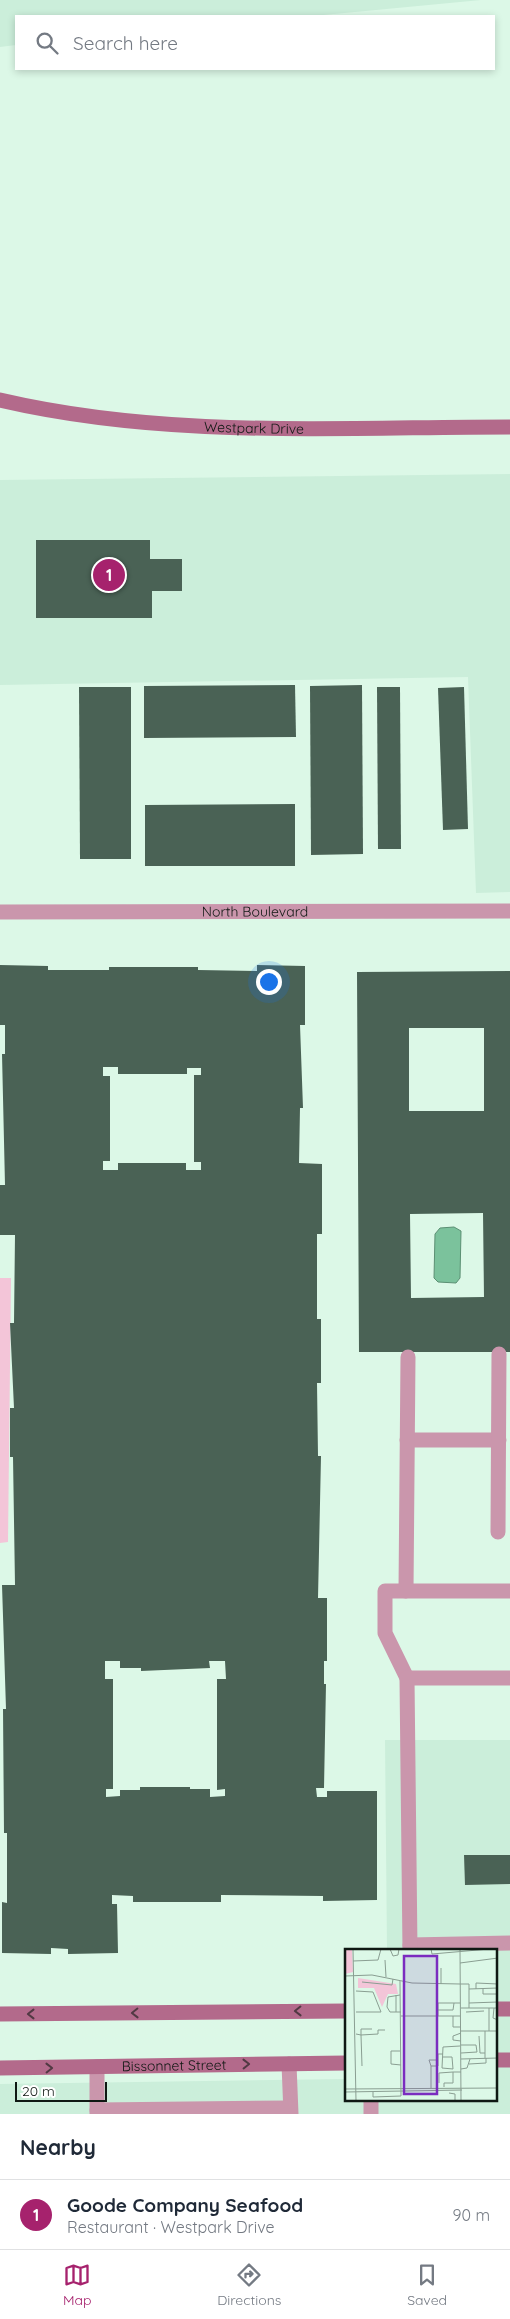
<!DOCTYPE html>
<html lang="en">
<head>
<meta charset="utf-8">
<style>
	:root { --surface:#fff; --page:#f6f6f7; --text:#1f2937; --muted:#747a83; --line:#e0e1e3; --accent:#a6226d }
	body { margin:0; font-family:Quicksand,sans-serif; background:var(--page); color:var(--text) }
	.scale { position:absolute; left:15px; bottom:12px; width:92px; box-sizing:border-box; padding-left:5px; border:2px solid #0f1813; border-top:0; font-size:14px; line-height:18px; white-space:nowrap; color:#0f1813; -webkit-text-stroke:4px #fff; paint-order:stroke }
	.you { position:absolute; left:268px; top:981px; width:18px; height:18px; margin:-12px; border:4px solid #fff; border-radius:50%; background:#1a73e8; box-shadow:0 0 0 8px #1a73e833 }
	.badge { display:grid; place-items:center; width:32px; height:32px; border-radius:50%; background:var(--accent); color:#fff; font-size:16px; font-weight:700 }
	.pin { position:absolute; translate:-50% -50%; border:2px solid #fff; box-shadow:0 1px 5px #0006 }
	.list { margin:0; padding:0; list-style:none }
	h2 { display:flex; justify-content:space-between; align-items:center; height:65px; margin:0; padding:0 20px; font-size:21px }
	h2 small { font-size:16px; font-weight:400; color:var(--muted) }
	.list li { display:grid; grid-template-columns:32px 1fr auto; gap:15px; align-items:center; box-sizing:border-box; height:70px; padding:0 20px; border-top:1px solid var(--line) }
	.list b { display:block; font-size:19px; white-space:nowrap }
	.list p { margin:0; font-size:16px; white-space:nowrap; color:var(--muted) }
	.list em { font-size:16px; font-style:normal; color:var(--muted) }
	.icon { flex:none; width:28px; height:28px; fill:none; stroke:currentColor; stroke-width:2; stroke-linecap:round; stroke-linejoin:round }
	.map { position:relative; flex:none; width:510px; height:2114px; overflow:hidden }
	.search { position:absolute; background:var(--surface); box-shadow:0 2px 8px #0003; left:15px; right:15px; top:15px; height:55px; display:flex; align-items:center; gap:12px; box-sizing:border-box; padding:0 18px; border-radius:0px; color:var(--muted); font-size:19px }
	.sheet { height:135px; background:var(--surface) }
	nav { display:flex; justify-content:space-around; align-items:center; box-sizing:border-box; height:70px; border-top:1px solid var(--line); background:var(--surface); font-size:14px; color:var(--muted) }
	nav a { display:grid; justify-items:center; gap:2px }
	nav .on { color:var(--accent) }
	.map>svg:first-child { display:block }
	.built { fill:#cbeeda }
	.green { fill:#f3c5d8 }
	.water { fill:#7bc29c; stroke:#5b8f73 }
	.building { fill:#4a6255; fill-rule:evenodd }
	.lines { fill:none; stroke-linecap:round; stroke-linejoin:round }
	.service { stroke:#ca96ac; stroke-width:15 }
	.minor { stroke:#ca96ac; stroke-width:15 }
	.secondary { stroke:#b36a8b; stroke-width:15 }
	.oneway { stroke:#513943 }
	.labels { text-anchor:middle; stroke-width:5; stroke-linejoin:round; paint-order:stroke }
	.street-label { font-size:14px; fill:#0f1813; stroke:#fff }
	.inset-road { fill:none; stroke:#8a9e92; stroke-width:1 }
	.view { fill:#7b2cbf; fill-opacity:0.15; stroke:#7b2cbf; stroke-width:2.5 }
	.inset-edge { fill:none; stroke:#0f1813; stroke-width:2.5 }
</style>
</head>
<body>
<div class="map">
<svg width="510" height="2114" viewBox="0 0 510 2114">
	<rect width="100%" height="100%" fill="#dcf8e7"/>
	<g class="built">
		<polygon points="0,0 481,0 313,16 16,16 16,45 0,47"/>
		<polygon points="510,474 510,892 476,893 468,677 0,685 0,480"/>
		<polygon points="385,1740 510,1740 510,2114 0,2114 0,2084 346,2079 346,2100 496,2100 496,1950 387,1950"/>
	</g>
	<polygon class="green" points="0,1278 11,1278 8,1542 0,1543"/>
	<polygon class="water" points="454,1227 461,1231 460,1278 456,1283 438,1282 434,1278 435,1234 440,1228"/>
	<g class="building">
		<polygon points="36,540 150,540 150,559 182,559 182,591 152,591 152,618 36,618"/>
		<polygon points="295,685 296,737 144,738 144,686"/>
		<polygon points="362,685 363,854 311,855 310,686"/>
		<polygon points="79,687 131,687 131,859 80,859"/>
		<polygon points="377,687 400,687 401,849 378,849"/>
		<polygon points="464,687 468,829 443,830 438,688"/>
		<polygon points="295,804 295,866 145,866 145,805"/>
		<path d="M0,965L48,966V970H109V967H198V970L257,971V965L305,966V1025H300L303,1108H300L299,1163L322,1164V1234H317V1319H321V1383H317L318,1456H321L318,1598H327V1661H324V1684H326L324,1788H316L317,1797H327V1791H377V1900L323,1901V1896L221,1895V1902H133V1896L112,1895V1904H117L118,1953L68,1954V1949L51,1948V1954L2,1953V1902L7,1903V1833H4L3,1709H6L2,1585H15L13,1457H10V1408H14L10,1323H14L15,1235H0V1185H5L2,1054H5V1025H0ZM103,1067H118V1074H187V1068H201V1075H194V1162H201V1170H186V1163H118V1170H103V1161H110V1076H103ZM105,1661H120V1668H141V1671L210,1668L209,1661H225L226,1679H217V1790L225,1789V1796L210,1797V1789H190V1787H140V1790H120V1796L106,1797V1789H113V1679H105Z"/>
		<path d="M510,971V1352H359L357,972ZM409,1028H484V1111H409ZM483,1213L484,1297L411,1298L410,1214Z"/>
		<polygon points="464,1855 510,1855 510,1884 465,1885"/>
	</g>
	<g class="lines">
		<g class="service">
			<polyline points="407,1440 499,1440"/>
			<polyline points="498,1532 499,1354"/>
			<polyline points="406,1591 408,1357"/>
			<polyline points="407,1678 385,1633 385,1591 510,1591"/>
			<polyline points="410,1945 510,1943"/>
			<polyline points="410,1950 407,1678 510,1678"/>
			<polyline points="289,2064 291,2114"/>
			<polyline points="97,2067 97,2114"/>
			<polyline points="371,2100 371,2114"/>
			<polyline points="97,2110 290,2108"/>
		</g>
		<path class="minor" id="s1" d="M0,912L510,911"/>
		<g class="secondary">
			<path id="s2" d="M0,400C167,439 340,427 510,427"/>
			<polyline points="496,2009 510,2009"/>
			<polyline points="0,2014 346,2011"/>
			<polyline points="496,2060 510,2060"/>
			<path id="s3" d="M0,2068L346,2063"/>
		</g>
	</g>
	<defs><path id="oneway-chevron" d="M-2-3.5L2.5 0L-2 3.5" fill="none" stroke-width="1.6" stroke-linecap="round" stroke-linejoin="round" transform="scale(1.25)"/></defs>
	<g class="oneway">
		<use href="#oneway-chevron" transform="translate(298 2011) rotate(179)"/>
		<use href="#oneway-chevron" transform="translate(135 2013) rotate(179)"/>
		<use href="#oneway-chevron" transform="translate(31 2014) rotate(180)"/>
		<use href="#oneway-chevron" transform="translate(246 2064) rotate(-1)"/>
		<use href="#oneway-chevron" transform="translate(49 2068) rotate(-1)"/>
	</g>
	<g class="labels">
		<g class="street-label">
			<text dy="5" stroke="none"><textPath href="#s2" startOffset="256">Westpark Drive</textPath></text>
			<text dy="5" stroke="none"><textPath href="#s1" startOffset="255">North Boulevard</textPath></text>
			<text dy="5" stroke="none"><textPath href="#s3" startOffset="174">Bissonnet Street</textPath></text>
		</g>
	</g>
	<g transform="translate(345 1949)">
		<rect width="152" height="152" fill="#dcf8e7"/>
		<path d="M7,0L8,23L0,25V1ZM13,29L51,35L53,45H43L37,58L29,39H13Z" fill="#f3c5d8"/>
		<path class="inset-road" d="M8,0L11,152M45,0L48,7L53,6L54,0M86,0L87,5L144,0M115,0L116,152M40,11L41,28M8,12L33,11L36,0M115,14L153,9M96,19V35M0,27L27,26L67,34L115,35M17,33L47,36L48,30M115,35H124V59M124,40L153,39M131,40V34L153,35M138,40V45H153M51,46V63M55,46L43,48L42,58L45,63H56M124,54L153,53M116,59H153M144,59V82M149,59L148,69L153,71M93,61H108L109,54M11,63H36L28,43L11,42M121,63L139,62M56,67H115M93,67V54H115M108,67V78H116M27,80H16V86L33,85V81H40M116,82H153M140,82V109M116,84L108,87V91L116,92M11,85L16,86L17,117M134,87L135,104H140M116,96H131L132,103L116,104M55,102H46V115L56,116M98,108H107L108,120L97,119L98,98L115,97M116,110L153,109M124,115L141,114V109M86,117L84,111H93M116,120L122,119L125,110M94,134V124L108,123M99,138V134H108V123H116M86,139V117H93V105H98M0,140L153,139M0,143L117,141M28,143V148L56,147L55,32M104,144L110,145V152H116"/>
		<path class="view" d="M59,7H92V145H59Z"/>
		<rect width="152" height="152" class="inset-edge"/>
	</g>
</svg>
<div class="scale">20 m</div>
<div class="you"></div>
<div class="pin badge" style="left:109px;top:575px">1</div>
<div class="search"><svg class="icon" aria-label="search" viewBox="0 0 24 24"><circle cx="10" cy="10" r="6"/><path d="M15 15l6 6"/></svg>Search here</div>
</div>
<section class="sheet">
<h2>Nearby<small></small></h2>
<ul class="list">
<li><span class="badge">1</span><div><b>Goode Company Seafood</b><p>Restaurant · Westpark Drive</p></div><em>90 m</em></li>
</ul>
</section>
<nav>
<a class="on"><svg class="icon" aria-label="map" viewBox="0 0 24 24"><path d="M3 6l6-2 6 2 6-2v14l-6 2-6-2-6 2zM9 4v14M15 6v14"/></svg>Map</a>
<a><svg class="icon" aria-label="directions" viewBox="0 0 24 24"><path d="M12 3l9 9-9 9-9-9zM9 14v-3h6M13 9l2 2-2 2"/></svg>Directions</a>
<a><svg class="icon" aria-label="saved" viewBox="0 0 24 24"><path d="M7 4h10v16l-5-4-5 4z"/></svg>Saved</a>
</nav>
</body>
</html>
